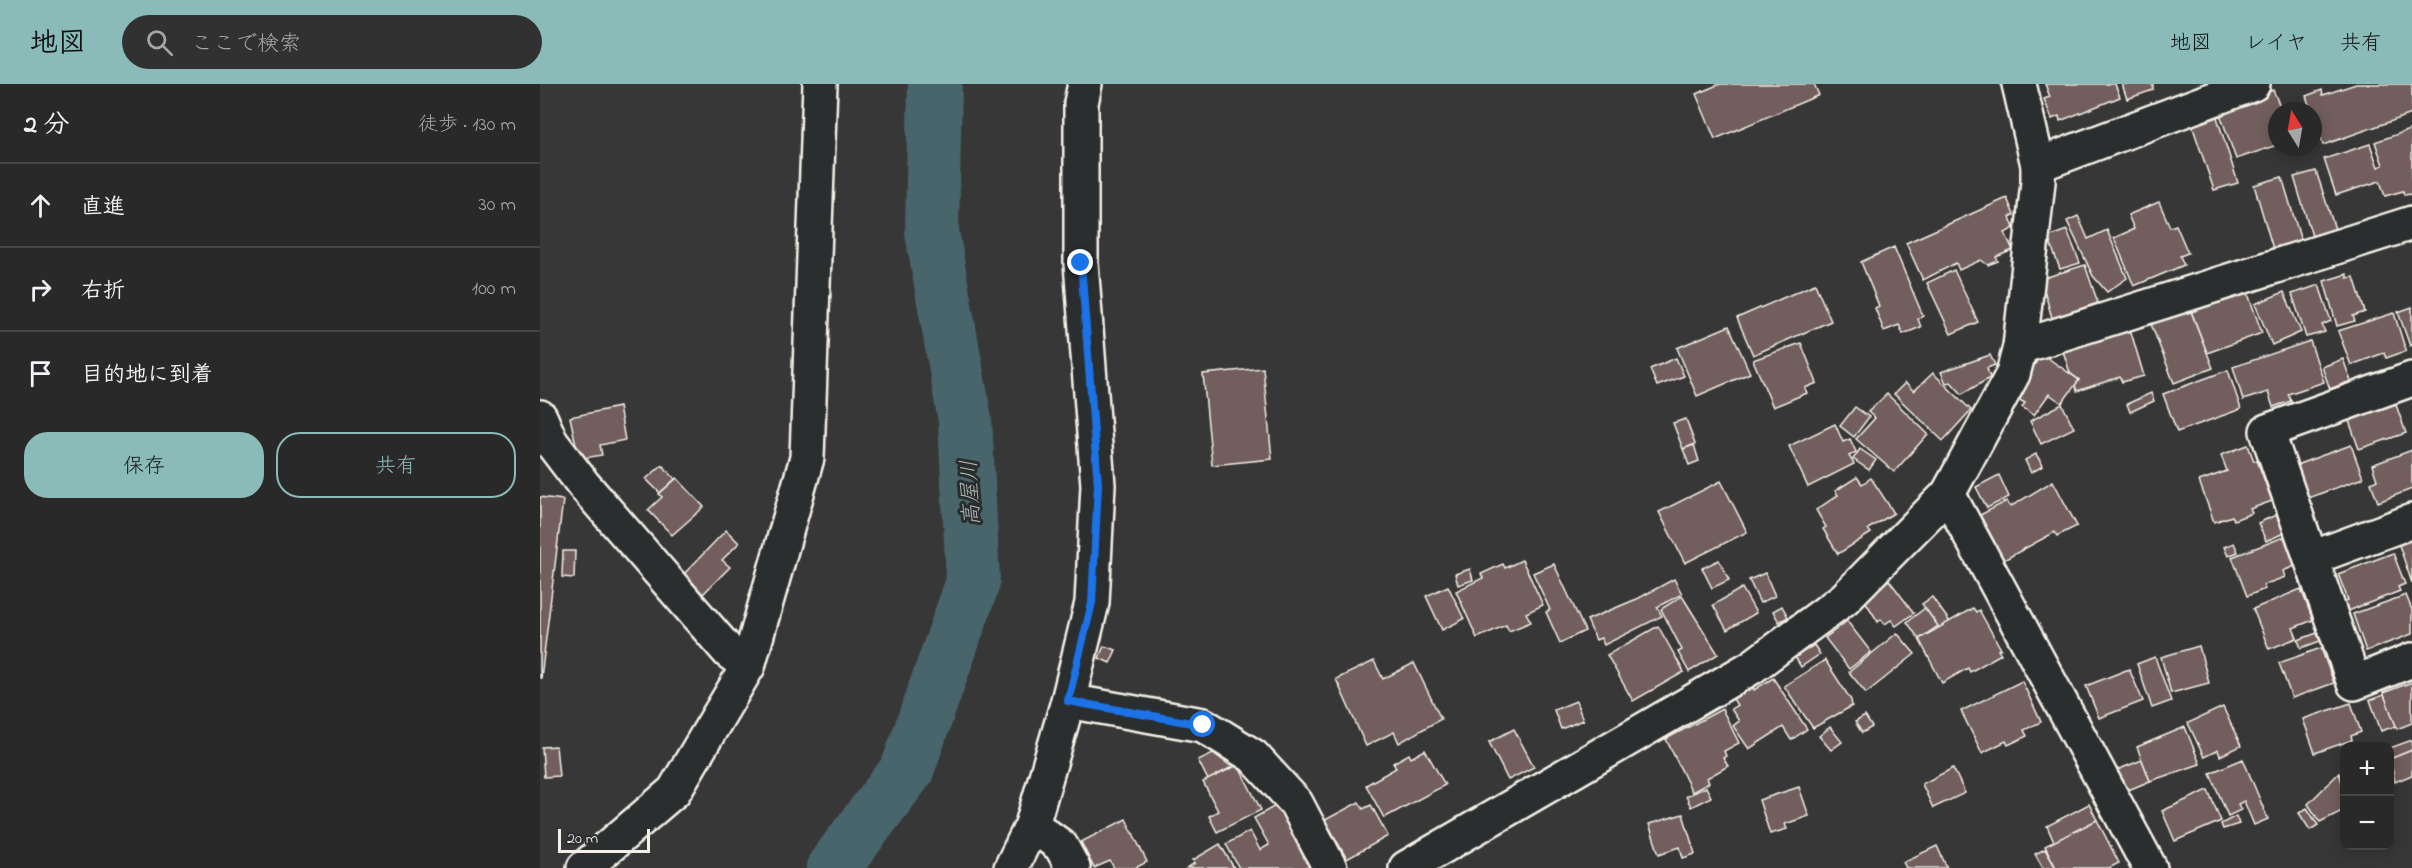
<!DOCTYPE html>
<html lang="ja">
<head>
<meta charset="utf-8">
<style>
	:root { --surface:#2a2929; --page:#323131; --text:#f1f3f6; --muted:#a5a6a8; --line:#464546; --accent:#8bbbb9 }
	body { margin:0; font-family:"Indie Flower","Klee One",sans-serif; background:var(--page); color:var(--text) }
	.controls { position:absolute; right:18px; bottom:18px; display:grid; overflow:hidden; border-radius:12px; box-shadow:0 3px 15px #0003 }
	.controls button { width:54px; height:54px; display:grid; place-items:center; padding:0; border:0; border-bottom:2px solid var(--line); background:var(--surface); color:var(--text); font:30px sans-serif }
	.compass { position:absolute; left:1728px; top:18px; width:54px; height:54px; border-radius:50%; background:var(--surface); box-shadow:0 3px 15px #0003; rotate:349deg }
	.scale { position:absolute; left:18px; bottom:15px; width:92px; box-sizing:border-box; padding-left:6px; border:3px solid #f4f1e8; border-top:0; font-size:16px; line-height:21px; white-space:nowrap; color:#f4f1e8; -webkit-text-stroke:4px #2a2d2e; paint-order:stroke }
	.stop { position:absolute; width:18px; height:18px; margin:-14px; border:4px solid #1a73e8; border-radius:50%; background:#fff }
	.stop.end { background:#1a73e8; border-color:#fff; box-shadow:0 2px 6px #0008 }
	.list { margin:0; padding:0; list-style:none }
	h2 { display:flex; justify-content:space-between; align-items:center; height:78px; margin:0; padding:0 24px; font-size:26px }
	h2 small { font-size:20px; font-weight:400; color:var(--muted) }
	.list li { display:grid; grid-template-columns:39px 1fr auto; gap:18px; align-items:center; box-sizing:border-box; height:84px; padding:0 24px; border-top:2px solid var(--line) }
	.list b { display:block; font-size:22px; white-space:nowrap }
	.list em { font-size:20px; font-style:normal; color:var(--muted) }
	.actions { display:flex; gap:12px; padding:18px 24px }
	.actions a { flex:1; padding:14px 0; border:2px solid var(--accent); border-radius:24px; text-align:center; font-size:21px; color:var(--accent) }
	.actions .main { background:var(--accent); color:#111 }
	.icon { flex:none; width:33px; height:33px; fill:none; stroke:currentColor; stroke-width:2; stroke-linecap:round; stroke-linejoin:round }
	.map { position:relative; flex:none; width:1872px; height:784px; overflow:hidden }
	header { display:flex; align-items:center; gap:36px; box-sizing:border-box; height:84px; padding:0 30px; background:var(--accent); color:#111 }
	header strong { font-size:28px }
	nav { display:flex; gap:33px; margin-inline-start:auto; font-size:21px }
	.search { width:420px; height:54px; background:var(--page); display:flex; align-items:center; gap:15px; box-sizing:border-box; padding:0 21px; border-radius:33px; color:var(--muted); font-size:22px }
	main { display:flex }
	aside { flex:1; background:var(--surface) }
	.map>svg:first-child { display:block }
	.lines { fill:none; stroke-linecap:round; stroke-linejoin:round }
	.river { stroke:#48656c; stroke-width:54 }
	.building { fill:#725f5d; stroke:#f4f1e8; stroke-width:1.5 }
	.minor-casing { stroke:#f4f1e8; stroke-width:38 }
	.minor { stroke:#2a2d2e; stroke-width:33 }
	.route { stroke:#1a73e8; stroke-width:8 }
	.labels { text-anchor:middle; stroke-width:6; stroke-linejoin:round; paint-order:stroke }
	.water-label { font-size:22px; font-style:italic; fill:#afb9b6; stroke:#2a2d2e }
</style>
</head>
<body>
<header>
<strong>地図</strong>
<div class="search"><svg class="icon" aria-label="search" viewBox="0 0 24 24"><circle cx="10" cy="10" r="6"/><path d="M15 15l6 6"/></svg>ここで検索</div>
<nav><a>地図</a><a>レイヤ</a><a>共有</a></nav>
</header>
<main>
<aside>
<h2>2 分<small>徒歩 · 130 m</small></h2>
<ul class="list">
<li><svg class="icon" aria-label="ahead" viewBox="0 0 24 24"><path d="M12 20V5M6 11l6-6 6 6"/></svg><div><b>直進</b></div><em>30 m</em></li>
<li><svg class="icon" aria-label="right" viewBox="0 0 24 24"><path d="M7 20v-9h11M14 6l5 5-5 5"/></svg><div><b>右折</b></div><em>100 m</em></li>
<li><svg class="icon" aria-label="arrive" viewBox="0 0 24 24"><path d="M6 21V4h12l-3 4 3 4H6"/></svg><div><b>目的地に到着</b></div></li>
</ul>
<div class="actions"><a class="main">保存</a><a>共有</a></div>
</aside>
<div class="map">
<svg width="1872" height="784" viewBox="0 0 1872 784">
	<rect width="100%" height="100%" fill="#383737"/>
	<filter id="ink" filterUnits="userSpaceOnUse"><feTurbulence type="fractalNoise" baseFrequency=".0167" numOctaves="2"/><feDisplacementMap in="SourceGraphic" scale="12" xChannelSelector="R" yChannelSelector="G"/><feConvolveMatrix kernelMatrix="1 2 1 2 8 2 1 2 1" color-interpolation-filters="sRGB"/></filter>
	<g filter="url(#ink)">
		<g class="lines">
			<polyline class="river" points="293,784 367,686 433,498 425,336 392,148 395,0"/>
		</g>
		<g class="building">
			<polygon points="1180,0 1274,0 1279,11 1175,55 1156,10"/>
			<polygon points="1505,0 1575,0 1580,13 1520,37 1519,32 1512,35 1504,15 1510,13"/>
			<polygon points="1582,0 1613,0 1613,6 1587,15"/>
			<polygon points="1816,0 1872,0 1872,30 1783,61 1766,12 1782,6 1783,11"/>
			<polygon points="1733,6 1742,27 1737,27 1737,61 1696,75 1680,30 1725,14 1724,10"/>
			<polygon points="1676,30 1698,99 1674,106 1651,38"/>
			<polygon points="1872,45 1872,110 1864,111 1863,107 1845,112 1840,97 1796,111 1784,75 1830,60 1838,83 1843,81 1835,58"/>
			<polygon points="1776,87 1795,145 1772,152 1754,93"/>
			<polygon points="1742,93 1761,157 1733,165 1714,101"/>
			<polygon points="1467,114 1474,131 1470,133 1474,144 1465,149 1473,166 1456,173 1458,177 1448,181 1441,176 1419,186 1416,179 1383,196 1366,159"/>
			<polygon points="1619,118 1630,143 1636,141 1648,169 1640,172 1644,181 1594,202 1574,154 1594,145 1588,131"/>
			<polygon points="1538,132 1548,155 1567,146 1587,194 1567,208 1553,192 1527,137"/>
			<polygon points="1527,146 1540,179 1520,185 1508,153"/>
			<polygon points="1354,163 1383,232 1378,235 1381,243 1363,250 1359,241 1344,247 1335,224 1339,222 1321,178"/>
			<polygon points="1545,181 1558,219 1512,234 1501,195"/>
			<polygon points="1414,186 1438,238 1411,250 1387,199"/>
			<polygon points="1807,190 1807,194 1814,193 1825,228 1813,232 1815,237 1797,242 1784,197"/>
			<polygon points="1275,200 1291,237 1213,271 1197,234"/>
			<polygon points="1779,201 1791,237 1782,241 1785,248 1766,253 1752,210"/>
			<polygon points="1707,207 1722,249 1667,269 1651,227"/>
			<polygon points="1744,208 1761,248 1732,261 1715,220"/>
			<polygon points="1648,220 1673,284 1634,299 1609,235"/>
			<polygon points="1872,223 1872,261 1870,262 1858,228"/>
			<polygon points="1854,229 1866,267 1846,274 1844,269 1811,281 1798,247"/>
			<polygon points="1588,238 1604,292 1582,298 1580,293 1537,307 1535,301 1539,296 1530,289 1523,267 1529,265 1527,257"/>
			<polygon points="1189,242 1210,289 1157,312 1137,264"/>
			<polygon points="1770,257 1784,298 1748,310 1751,317 1733,323 1728,308 1703,316 1693,283"/>
			<polygon points="1261,259 1277,299 1265,304 1267,309 1233,323 1213,276"/>
			<polygon points="1502,270 1539,296 1522,319 1509,310 1494,331 1482,323 1485,319 1472,312"/>
			<polygon points="1450,271 1455,281 1447,284 1450,294 1422,310 1411,298 1406,299 1401,288"/>
			<polygon points="1136,274 1144,292 1117,302 1110,285"/>
			<polygon points="1803,275 1811,297 1790,305 1782,283"/>
			<polygon points="723,284 732,375 672,381 663,290"/>
			<polygon points="1688,286 1701,325 1637,348 1623,310"/>
			<polygon points="1393,289 1431,326 1403,357 1354,310 1365,299 1374,307"/>
			<polygon points="1611,309 1614,317 1590,328 1587,320"/>
			<polygon points="1347,310 1388,350 1354,388 1316,355 1335,334 1328,328"/>
			<polygon points="1855,318 1866,349 1819,365 1808,334"/>
			<polygon points="1522,320 1534,344 1501,360 1490,337"/>
			<polygon points="79,323 85,356 60,361 62,371 39,375 30,333"/>
			<polygon points="1315,323 1329,333 1314,353 1300,342"/>
			<polygon points="1146,335 1155,360 1143,365 1133,339"/>
			<polygon points="1295,340 1303,358 1310,355 1316,368 1309,372 1314,380 1268,403 1249,362"/>
			<polygon points="1154,361 1159,377 1149,381 1143,365"/>
			<polygon points="1708,361 1714,377 1717,376 1732,417 1710,425 1712,429 1694,436 1692,432 1674,438 1659,397 1687,387 1681,371"/>
			<polygon points="1811,361 1823,394 1768,414 1756,381"/>
			<polygon points="1320,365 1336,376 1329,386 1313,375"/>
			<polygon points="1872,366 1872,405 1838,418 1831,399 1837,396 1832,381"/>
			<polygon points="1496,370 1503,382 1491,389 1485,376"/>
			<polygon points="122,381 135,395 120,409 106,395"/>
			<polygon points="1459,391 1469,413 1447,424 1436,403"/>
			<polygon points="1317,393 1322,400 1331,394 1354,429 1328,445 1331,449 1298,470 1283,445 1286,443 1276,426 1298,411 1295,407"/>
			<polygon points="137,394 164,423 132,451 108,426 122,413 119,410"/>
			<polygon points="1181,397 1207,448 1145,479 1119,428"/>
			<polygon points="1513,397 1537,442 1517,452 1515,448 1464,476 1440,431 1467,417 1470,423"/>
			<polygon points="0,413 23,416 1,594 0,594"/>
			<polygon points="1736,431 1744,449 1726,457 1718,439"/>
			<polygon points="186,446 199,459 182,476 190,483 163,510 143,491"/>
			<polygon points="1744,453 1755,482 1743,487 1745,493 1723,501 1725,505 1707,512 1692,473"/>
			<polygon points="1872,456 1872,499 1859,461"/>
			<polygon points="1694,459 1698,468 1688,472 1684,463"/>
			<polygon points="23,467 35,467 34,494 22,493"/>
			<polygon points="1853,469 1865,500 1858,503 1860,507 1808,527 1804,517 1808,516 1798,490"/>
			<polygon points="982,476 1003,521 986,529 991,538 969,547 966,541 937,554 916,507 943,494 941,490 963,480 965,484"/>
			<polygon points="1179,476 1189,496 1172,504 1162,484"/>
			<polygon points="1014,480 1045,547 1020,559 1006,528 1010,526 993,489"/>
			<polygon points="930,485 933,496 918,501 915,490"/>
			<polygon points="1225,489 1235,512 1220,519 1209,496"/>
			<polygon points="1134,495 1142,510 1117,523 1122,532 1064,561 1061,554 1056,556 1047,536 1099,514"/>
			<polygon points="1349,496 1374,529 1356,542 1351,536 1345,540 1341,535 1338,538 1324,515"/>
			<polygon points="908,502 924,535 902,546 886,512"/>
			<polygon points="1202,504 1216,529 1187,546 1173,521"/>
			<polygon points="1761,505 1773,536 1753,544 1757,554 1729,565 1713,525"/>
			<polygon points="1866,511 1872,526 1872,550 1826,567 1813,530"/>
			<polygon points="1142,512 1178,570 1149,588 1138,568 1142,566 1121,525"/>
			<polygon points="1392,513 1410,538 1399,544 1382,520"/>
			<polygon points="1242,522 1248,533 1239,538 1233,527"/>
			<polygon points="1385,524 1398,542 1379,555 1367,538"/>
			<polygon points="1433,524 1436,528 1439,526 1461,565 1458,566 1461,570 1430,588 1428,584 1402,599 1379,555"/>
			<polygon points="1307,537 1331,568 1309,585 1285,554"/>
			<polygon points="1118,542 1144,588 1093,617 1067,571"/>
			<polygon points="1357,549 1375,570 1326,609 1309,588"/>
			<polygon points="1777,549 1780,557 1761,564 1758,556"/>
			<polygon points="1274,561 1280,570 1261,583 1255,573"/>
			<polygon points="564,562 576,566 570,579 559,574"/>
			<polygon points="1659,562 1669,599 1631,609 1621,573"/>
			<polygon points="1781,564 1794,599 1752,614 1739,579"/>
			<polygon points="1615,573 1631,617 1612,624 1597,580"/>
			<polygon points="1285,576 1311,616 1312,622 1273,644 1244,602"/>
			<polygon points="834,577 843,595 874,579 901,635 859,659 854,648 826,662 796,595"/>
			<polygon points="1589,585 1603,617 1559,634 1546,602"/>
			<polygon points="1233,594 1267,645 1251,656 1243,643 1209,665 1193,642 1199,637 1191,625 1197,621 1193,615 1212,602 1214,606"/>
			<polygon points="1482,597 1501,638 1484,646 1487,652 1468,661 1466,657 1442,669 1421,627"/>
			<polygon points="1872,598 1872,639 1857,645 1843,609"/>
			<polygon points="1844,611 1856,642 1841,647 1830,616"/>
			<polygon points="1036,617 1043,636 1021,645 1014,626"/>
			<polygon points="1811,619 1821,648 1811,652 1812,656 1775,669 1763,635"/>
			<polygon points="1683,623 1701,662 1680,672 1678,666 1664,673 1648,639"/>
			<polygon points="1182,625 1199,659 1184,667 1186,672 1183,674 1188,682 1167,694 1169,699 1152,708 1126,655"/>
			<polygon points="1325,632 1332,643 1322,649 1315,638"/>
			<polygon points="1290,643 1302,658 1291,666 1279,652"/>
			<polygon points="1645,643 1660,680 1610,697 1597,663"/>
			<polygon points="974,645 994,683 968,696 949,658"/>
			<polygon points="1872,656 1872,666 1850,675 1850,664"/>
			<polygon points="16,662 19,692 4,693 2,663"/>
			<polygon points="885,666 905,701 844,734 826,701 856,684 853,679 869,670 871,674"/>
			<polygon points="1872,666 1872,691 1855,698 1850,675"/>
			<polygon points="673,669 692,683 668,696 658,676"/>
			<polygon points="1703,675 1728,735 1714,741 1704,717 1698,720 1701,726 1688,732 1670,689"/>
			<polygon points="1602,676 1610,697 1586,707 1577,686"/>
			<polygon points="698,681 721,726 677,748 669,732 678,727 663,698"/>
			<polygon points="1413,684 1425,709 1393,724 1382,700"/>
			<polygon points="1799,689 1804,705 1804,726 1780,738 1768,720"/>
			<polygon points="1166,703 1171,713 1151,723 1146,712"/>
			<polygon points="1259,703 1269,732 1245,740 1247,745 1230,750 1219,716"/>
			<polygon points="1668,706 1681,737 1635,757 1622,727"/>
			<polygon points="819,718 823,725 831,721 848,752 807,775 785,736"/>
			<polygon points="1549,720 1557,736 1514,758 1507,742"/>
			<polygon points="737,721 772,784 699,784 686,760 710,747 720,766 729,761 714,734"/>
			<polygon points="1767,724 1778,741 1770,746 1759,729"/>
			<polygon points="1143,730 1155,770 1143,774 1140,763 1119,770 1109,740"/>
			<polygon points="1696,732 1699,740 1683,745 1681,740"/>
			<polygon points="586,735 607,778 595,784 574,784 570,777 554,784 541,758"/>
			<polygon points="1557,736 1579,779 1569,784 1516,784 1505,762"/>
			<polygon points="680,760 694,784 647,784 655,779 653,776"/>
			<polygon points="1397,762 1407,784 1366,784 1363,778"/>
			<polygon points="1505,765 1516,784 1503,784 1495,770"/>
		</g>
		<g class="lines">
			<g class="minor-casing">
				<g id="minor">
					<polyline points="1498,81 1713,0"/>
					<polyline points="1480,263 1872,139"/>
					<polyline points="1872,295 1727,347 1814,599 1872,576"/>
					<polyline points="0,333 11,358 43,400 189,568 208,582"/>
					<polyline points="1408,410 1610,784"/>
					<polyline points="1772,474 1872,437"/>
					<polyline points="528,617 663,641 713,672 756,719 790,784"/>
					<polyline points="492,741 521,762 533,784"/>
					<polyline points="44,784 134,707 208,582 267,374 280,0"/>
					<polyline points="471,784 492,741 528,617 552,519 558,401 541,179 541,19 545,0"/>
					<polyline points="866,784 1212,583 1304,515 1408,410 1473,290 1480,263 1498,98 1498,81 1479,0"/>
				</g>
			</g>
			<use href="#minor" class="minor"/>
		</g>
	</g>
	<g class="lines" filter="url(#ink)">
		<polyline class="route" points="541,179 558,401 552,519 528,617 663,641"/>
	</g>
	<g class="labels">
		<g class="water-label">
			<text transform="translate(429 409) rotate(-93)" y="8">高屋川</text>
		</g>
	</g>
</svg>
<div class="controls">
<button>+</button>
<button>−</button>
</div>
<svg class="compass" viewBox="-18 -18 36 36"><path d="M0-13l5 13h-10z" fill="#e53935"/><path d="M0 13l5-13h-10z" fill="#a5a6a8"/></svg>
<div class="scale">20 m</div>
<div class="stop" style="left:663px;top:641px"></div>
<div class="stop end" style="left:541px;top:179px"></div>
</div>
</main>
</body>
</html>
